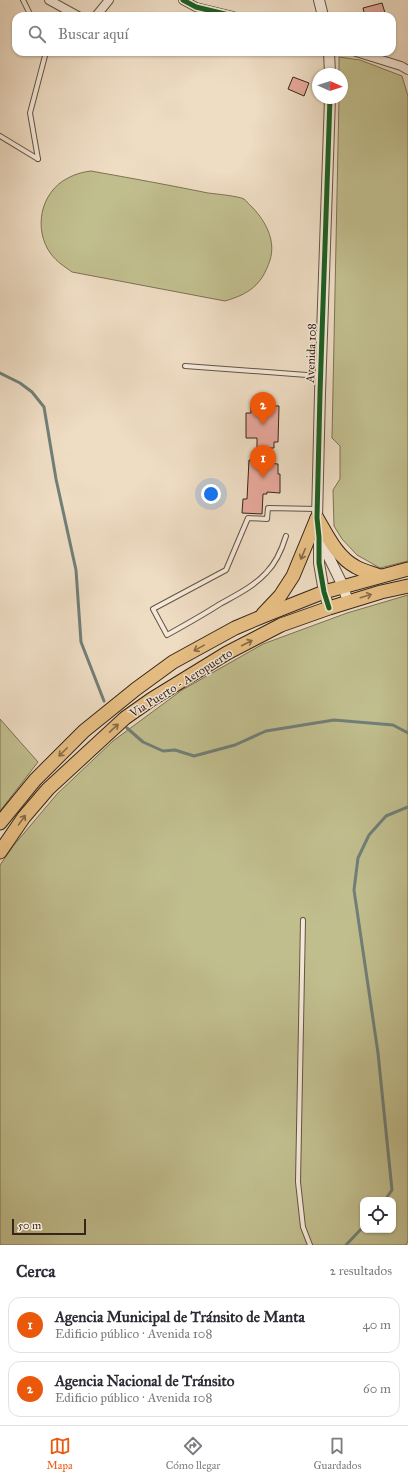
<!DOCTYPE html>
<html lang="es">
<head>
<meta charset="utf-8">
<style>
	:root { --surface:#fff; --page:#f7f7f7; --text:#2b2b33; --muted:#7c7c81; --line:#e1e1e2; --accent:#ea580c }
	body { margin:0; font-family:"IM FELL Great Primer",serif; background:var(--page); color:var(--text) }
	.controls { position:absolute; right:12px; bottom:12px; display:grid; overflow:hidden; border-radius:8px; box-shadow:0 1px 3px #0004 }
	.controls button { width:36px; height:36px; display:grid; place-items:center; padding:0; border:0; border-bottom:1px solid var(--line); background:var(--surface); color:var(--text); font:20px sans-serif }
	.compass { position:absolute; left:312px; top:68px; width:36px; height:36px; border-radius:50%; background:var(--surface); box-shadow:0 1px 3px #0004; rotate:93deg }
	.scale { position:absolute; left:12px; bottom:10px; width:74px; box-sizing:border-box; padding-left:4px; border:2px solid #362619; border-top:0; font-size:11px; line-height:14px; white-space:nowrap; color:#362619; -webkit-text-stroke:3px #f4e8d8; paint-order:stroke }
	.you { position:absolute; left:211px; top:494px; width:14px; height:14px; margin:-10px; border:3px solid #fff; border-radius:50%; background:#1a73e8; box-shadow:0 0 0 6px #1a73e833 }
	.badge { display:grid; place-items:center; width:26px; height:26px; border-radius:50%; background:var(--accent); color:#fff; font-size:13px; font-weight:700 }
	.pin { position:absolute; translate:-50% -33px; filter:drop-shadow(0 1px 2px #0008) }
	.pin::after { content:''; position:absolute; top:21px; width:14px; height:12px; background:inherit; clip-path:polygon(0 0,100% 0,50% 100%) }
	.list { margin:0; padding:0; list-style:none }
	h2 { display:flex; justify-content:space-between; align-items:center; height:52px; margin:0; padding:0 16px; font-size:17px }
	h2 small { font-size:13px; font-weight:400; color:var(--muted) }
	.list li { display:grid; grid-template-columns:26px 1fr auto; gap:12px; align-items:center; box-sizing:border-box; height:56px; margin:0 8px 8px; padding:0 8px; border:1px solid var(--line); border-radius:12px }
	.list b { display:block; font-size:15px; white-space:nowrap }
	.list p { margin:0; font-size:13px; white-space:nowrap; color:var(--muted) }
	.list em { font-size:13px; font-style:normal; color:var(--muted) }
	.icon { flex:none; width:22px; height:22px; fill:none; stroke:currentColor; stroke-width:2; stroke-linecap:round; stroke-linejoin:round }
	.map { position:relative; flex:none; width:408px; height:1245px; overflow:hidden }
	.search { position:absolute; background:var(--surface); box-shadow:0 1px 3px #0004; left:12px; right:12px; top:12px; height:44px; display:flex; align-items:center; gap:10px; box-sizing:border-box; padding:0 14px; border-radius:12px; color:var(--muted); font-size:15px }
	.sheet { height:180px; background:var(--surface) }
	nav { display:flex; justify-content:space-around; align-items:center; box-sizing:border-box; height:56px; border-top:1px solid var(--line); background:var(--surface); font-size:11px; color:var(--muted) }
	nav a { display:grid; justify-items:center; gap:2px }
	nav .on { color:var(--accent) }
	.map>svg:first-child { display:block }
	.green { fill:#c1be8e; stroke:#7c7254; fill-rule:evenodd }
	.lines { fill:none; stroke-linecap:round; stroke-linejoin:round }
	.stream { stroke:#717f78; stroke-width:3 }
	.building { fill:#e7a89b; stroke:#362619 }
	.service-casing { stroke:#645444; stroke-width:6 }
	.minor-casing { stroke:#645444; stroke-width:10 }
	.tertiary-casing { stroke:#645444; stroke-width:12 }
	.primary-casing { stroke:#362619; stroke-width:15 }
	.service { stroke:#f4e8d8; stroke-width:4 }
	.minor { stroke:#f4e8d8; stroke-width:8 }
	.tertiary { stroke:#f4e8d8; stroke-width:10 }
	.primary { stroke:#e7be82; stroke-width:13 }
	.cycleway-casing { stroke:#f4e8d8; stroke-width:8 }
	.cycleway { stroke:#1b5e20; stroke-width:5 }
	.oneway { stroke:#866a48 }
	.labels { text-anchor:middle; stroke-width:3; stroke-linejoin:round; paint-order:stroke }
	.street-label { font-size:12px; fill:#362619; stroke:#f4e8d8 }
</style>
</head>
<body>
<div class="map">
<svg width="408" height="1245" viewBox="0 0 408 1245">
	<rect width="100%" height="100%" fill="#eedcc3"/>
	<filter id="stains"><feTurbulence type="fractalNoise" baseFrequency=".005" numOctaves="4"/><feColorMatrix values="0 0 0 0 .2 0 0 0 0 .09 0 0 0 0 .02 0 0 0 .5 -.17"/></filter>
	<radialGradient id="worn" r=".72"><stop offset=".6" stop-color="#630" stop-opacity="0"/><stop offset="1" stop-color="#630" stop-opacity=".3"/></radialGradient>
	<g class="green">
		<polygon points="339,57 360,60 402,76 408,96 408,561 380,568 357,555 342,539 334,526 333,490 340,479 340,446 332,438 339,98 342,98 342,74 339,74"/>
		<path d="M91,171C130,178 169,185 208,193C216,194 238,196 244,199C247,201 250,206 253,208C266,222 276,241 270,260C262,285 249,294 225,301L72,272C65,267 57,262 51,254C33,230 40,192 68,178C75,174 83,172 91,171Z"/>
		<path d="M408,595V1241L406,1245H0V865L14,845L57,794L113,741L182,690L263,644L347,613ZM363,1200H393V1230H363Z"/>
		<polygon points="0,719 38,762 0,811"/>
	</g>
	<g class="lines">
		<g class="stream">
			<polyline points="0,373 20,383 32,392 44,407 56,479 76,570 81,642 104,701"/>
			<polyline points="127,728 143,742 163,751 175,750 194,756 235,745 266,731 334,720 393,725 408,733"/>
			<polyline points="385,1200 392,1190 378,1053 354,890 358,858 369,835 386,816 408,807"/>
			<polyline points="346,1245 363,1227"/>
		</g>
	</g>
	<g class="building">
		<polygon points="382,3 386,16 365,16 363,8"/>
		<polygon points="293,77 309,83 304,96 288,89"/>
		<polygon points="251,405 279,406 278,442 274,442 274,448 268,448 268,463 278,464 278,474 280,474 280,493 267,492 267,494 263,494 262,514 242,513 243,499 247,499 249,460 257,461 257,438 246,438 246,413 251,413"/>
	</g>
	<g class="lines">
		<g class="service-casing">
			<g id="service">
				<polyline points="23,0 31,16"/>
				<polyline points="0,136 38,159"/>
				<polyline points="38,159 30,113 46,52"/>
				<polyline points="185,366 320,376"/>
				<path d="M286,536C282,549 276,563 266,573C253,587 236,595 220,604C203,615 185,625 167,635L153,609L226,570L248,518L267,519L268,508L317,509"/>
				<polyline points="303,920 298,1182 303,1227 310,1245"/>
			</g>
		</g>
		<g class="minor-casing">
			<g id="minor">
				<polyline points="49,0 78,16"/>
				<polyline points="183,0 196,7 233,16"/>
				<polyline points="96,16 109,0"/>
				<polyline points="356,52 401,66 408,70"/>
			</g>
		</g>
		<g class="tertiary-casing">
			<g id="tertiary">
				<polyline points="319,0 323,16"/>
				<polyline points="329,52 330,74"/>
				<polyline points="320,539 343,586 348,602"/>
				<polyline points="329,608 324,592 319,563 319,537 317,518 320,393 330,98"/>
			</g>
		</g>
		<g class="primary-casing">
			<g id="primary">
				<path d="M317,518C327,535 337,557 356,567C363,571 372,573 380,576"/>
				<polyline points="263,614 280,596 293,576 317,518"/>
				<polyline points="0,823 35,780 84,731 136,689 173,662 235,628 261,617 324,592 408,569"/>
				<polyline points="0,852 24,817 48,789 125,718 152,699 227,653 281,625 329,608 381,592 408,586"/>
			</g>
		</g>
		<use href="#service" class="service"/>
		<use href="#minor" class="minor"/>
		<use href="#tertiary" class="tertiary"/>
		<use href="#primary" class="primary"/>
		<g class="cycleway-casing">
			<g id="cycleway">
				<polyline points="183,0 196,7 233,16"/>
				<polyline points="329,608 324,592 319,563 319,537 317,518 320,393 330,98"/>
			</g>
		</g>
		<use href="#cycleway" class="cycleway"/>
	</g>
	<defs><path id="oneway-shaft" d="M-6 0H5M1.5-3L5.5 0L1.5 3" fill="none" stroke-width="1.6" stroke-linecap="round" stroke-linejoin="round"/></defs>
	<g class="oneway">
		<use href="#oneway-shaft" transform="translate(303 554) rotate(113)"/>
		<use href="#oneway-shaft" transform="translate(366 596) rotate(-17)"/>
		<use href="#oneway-shaft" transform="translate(247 643) rotate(-27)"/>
		<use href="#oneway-shaft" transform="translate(199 648) rotate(151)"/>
		<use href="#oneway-shaft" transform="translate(114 728) rotate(-43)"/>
		<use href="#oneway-shaft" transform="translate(63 752) rotate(135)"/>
		<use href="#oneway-shaft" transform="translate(22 820) rotate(-54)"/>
	</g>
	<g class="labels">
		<g class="street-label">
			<text transform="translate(311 353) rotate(-88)" y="4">Avenida 108</text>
			<text transform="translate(181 683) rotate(-32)" y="4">Via Puerto - Aeropuerto</text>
		</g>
	</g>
	<rect width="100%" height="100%" filter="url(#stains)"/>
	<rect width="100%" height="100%" fill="url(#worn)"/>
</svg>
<div class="controls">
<button><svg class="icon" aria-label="locate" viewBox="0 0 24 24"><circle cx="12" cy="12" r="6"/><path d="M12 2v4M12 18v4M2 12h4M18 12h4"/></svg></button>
</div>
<svg class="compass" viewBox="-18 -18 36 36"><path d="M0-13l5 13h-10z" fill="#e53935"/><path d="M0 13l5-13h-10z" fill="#7c7c81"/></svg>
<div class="scale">50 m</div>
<div class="you"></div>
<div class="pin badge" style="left:263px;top:478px">1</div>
<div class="pin badge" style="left:263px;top:425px">2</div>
<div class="search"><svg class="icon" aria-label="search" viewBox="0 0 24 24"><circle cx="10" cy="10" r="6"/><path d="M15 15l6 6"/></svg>Buscar aquí</div>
</div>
<section class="sheet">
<h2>Cerca<small>2 resultados</small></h2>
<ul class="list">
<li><span class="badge">1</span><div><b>Agencia Municipal de Tránsito de Manta</b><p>Edificio público · Avenida 108</p></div><em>40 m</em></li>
<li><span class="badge">2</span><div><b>Agencia Nacional de Tránsito</b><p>Edificio público · Avenida 108</p></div><em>60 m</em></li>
</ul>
</section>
<nav>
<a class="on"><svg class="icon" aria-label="map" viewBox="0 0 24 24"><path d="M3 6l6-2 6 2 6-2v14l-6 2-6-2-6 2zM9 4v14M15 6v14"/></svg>Mapa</a>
<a><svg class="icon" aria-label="directions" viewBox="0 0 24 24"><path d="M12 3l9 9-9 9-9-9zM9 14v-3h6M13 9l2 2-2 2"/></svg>Cómo llegar</a>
<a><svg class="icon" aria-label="saved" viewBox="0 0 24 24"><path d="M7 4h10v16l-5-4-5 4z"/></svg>Guardados</a>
</nav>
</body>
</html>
